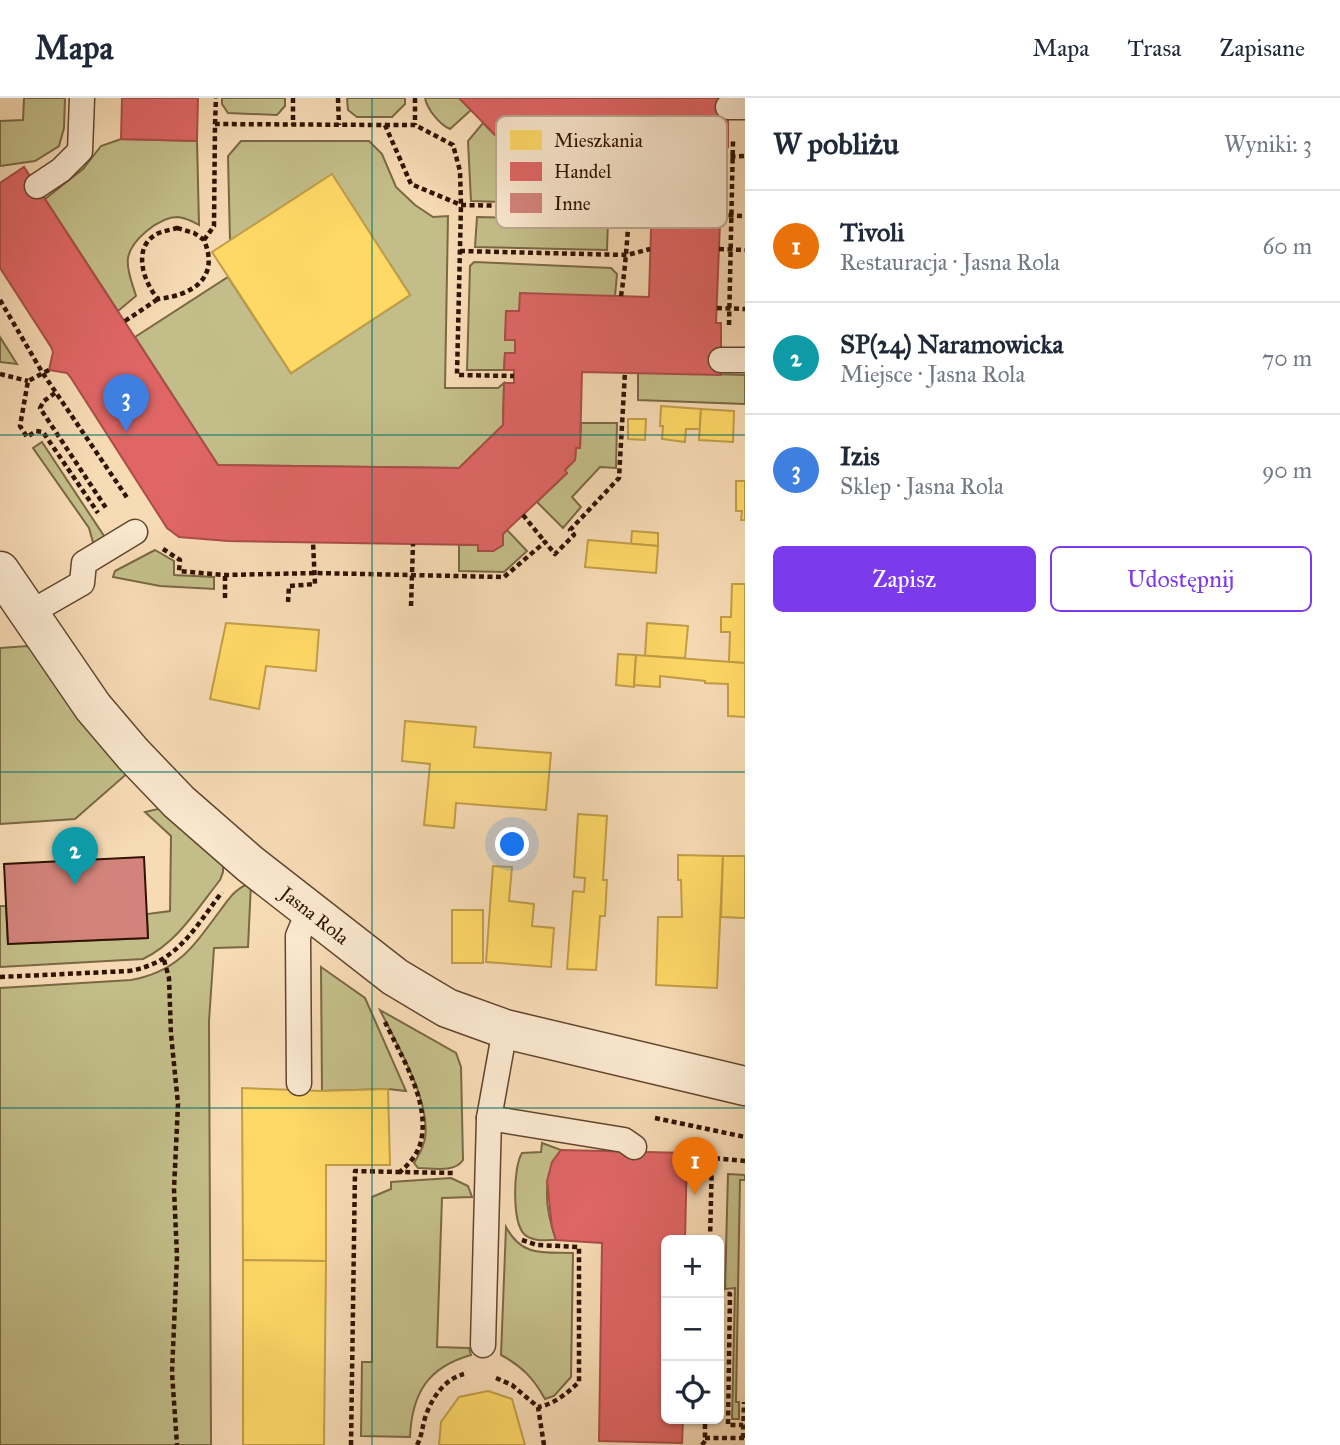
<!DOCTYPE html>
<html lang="pl">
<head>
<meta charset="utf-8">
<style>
	:root { --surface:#fff; --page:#f2f2f3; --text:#1f2937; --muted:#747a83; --line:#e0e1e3; --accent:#7c3aed }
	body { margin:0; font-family:"IM FELL Great Primer",serif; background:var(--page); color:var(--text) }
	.controls { position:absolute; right:21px; bottom:21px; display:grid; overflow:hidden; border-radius:10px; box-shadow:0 2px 5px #0004 }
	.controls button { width:63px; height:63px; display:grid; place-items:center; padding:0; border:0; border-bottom:2px solid var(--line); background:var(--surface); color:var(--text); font:35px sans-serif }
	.you { position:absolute; left:513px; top:747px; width:24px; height:24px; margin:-18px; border:5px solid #fff; border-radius:50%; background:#1a73e8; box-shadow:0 0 0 10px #1a73e833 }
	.badge { display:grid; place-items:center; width:46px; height:46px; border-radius:50%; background:var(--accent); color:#fff; font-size:23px; font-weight:700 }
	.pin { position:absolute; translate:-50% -58px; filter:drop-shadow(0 2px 4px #0008) }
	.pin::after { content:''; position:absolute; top:37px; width:24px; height:21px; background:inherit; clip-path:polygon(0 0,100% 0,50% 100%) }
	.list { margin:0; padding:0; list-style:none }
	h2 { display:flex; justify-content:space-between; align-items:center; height:91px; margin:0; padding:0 28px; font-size:30px }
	h2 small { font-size:23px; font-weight:400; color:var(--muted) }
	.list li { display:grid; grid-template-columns:46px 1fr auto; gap:21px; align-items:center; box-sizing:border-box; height:112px; padding:0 28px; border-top:2px solid var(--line) }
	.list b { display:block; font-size:26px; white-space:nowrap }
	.list p { margin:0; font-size:23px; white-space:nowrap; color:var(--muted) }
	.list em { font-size:23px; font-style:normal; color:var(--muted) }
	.actions { display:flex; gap:14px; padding:21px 28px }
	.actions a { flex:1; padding:16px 0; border:2px solid var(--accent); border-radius:10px; text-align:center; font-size:24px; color:var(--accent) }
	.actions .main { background:var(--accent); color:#fff }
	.icon { flex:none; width:38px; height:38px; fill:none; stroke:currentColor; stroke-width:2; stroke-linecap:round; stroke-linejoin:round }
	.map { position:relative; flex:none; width:745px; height:1347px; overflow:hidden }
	header { display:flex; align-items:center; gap:42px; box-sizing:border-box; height:98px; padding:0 35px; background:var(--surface); border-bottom:2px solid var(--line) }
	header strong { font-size:33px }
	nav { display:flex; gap:38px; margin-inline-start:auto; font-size:24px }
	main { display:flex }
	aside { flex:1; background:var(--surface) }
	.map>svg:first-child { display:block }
	.green { fill:#c3be89; stroke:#7a6844; stroke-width:2 }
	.homes { fill:#ffd966; stroke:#c19e47; stroke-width:2 }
	.shops { fill:#e06666; stroke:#ab4d47; stroke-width:2 }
	.building { fill:#d3837b; stroke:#301300; stroke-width:2 }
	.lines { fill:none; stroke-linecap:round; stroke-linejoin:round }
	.service-casing { stroke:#62452d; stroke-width:27 }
	.minor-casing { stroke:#62452d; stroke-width:41 }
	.path { stroke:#301300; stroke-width:4.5; stroke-dasharray:5 3.5; stroke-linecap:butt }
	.service { stroke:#fae8cf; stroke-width:24 }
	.minor { stroke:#fae8cf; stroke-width:38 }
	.grid { fill:none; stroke:#0f766e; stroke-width:2; stroke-opacity:0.55 }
	.labels { text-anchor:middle; stroke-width:7; stroke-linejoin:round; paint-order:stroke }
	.street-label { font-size:19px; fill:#301300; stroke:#fae8cf }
	.key { fill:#fae8cf; stroke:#bda891; stroke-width:2 }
	.key-label { font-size:19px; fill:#301300 }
</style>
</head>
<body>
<header>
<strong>Mapa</strong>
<nav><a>Mapa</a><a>Trasa</a><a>Zapisane</a></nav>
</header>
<main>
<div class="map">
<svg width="745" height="1347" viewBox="0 0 745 1347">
	<rect width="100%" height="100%" fill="#f7dbb5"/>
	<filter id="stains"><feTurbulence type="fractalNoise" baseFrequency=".00286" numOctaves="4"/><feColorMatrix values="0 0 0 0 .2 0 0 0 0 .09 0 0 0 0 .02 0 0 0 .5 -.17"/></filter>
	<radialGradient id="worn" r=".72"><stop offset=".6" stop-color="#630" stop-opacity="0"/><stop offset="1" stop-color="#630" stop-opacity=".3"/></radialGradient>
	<g class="green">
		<polygon points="24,0 65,0 64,30 59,48 35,63 0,68 0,23 23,22"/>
		<polygon points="222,0 285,0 285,8 277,17 228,15 222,6"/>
		<polygon points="347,0 405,0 405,6 392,19 357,19 348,12"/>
		<path d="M425,0H459L471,12L450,31C440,27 427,11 425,0Z"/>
		<polygon points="483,25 501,43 506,38 534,53 534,64 621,66 621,92 606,107 471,103 468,43"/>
		<path d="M121,41L197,43L199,127C192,123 185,120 178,119C159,119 131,142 128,160C126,172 133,187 136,198L118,213L45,101L83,71L101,48Z"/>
		<polygon points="241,43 369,43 382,56 396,89 415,107 433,119 448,118 445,290 498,290 504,285 503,327 459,370 218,367 135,239 228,179 291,275 410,197 332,77 230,143 228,58"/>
		<polygon points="477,119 608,122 607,152 475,149"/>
		<polygon points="474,164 611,170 617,176 615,198 519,213 507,213 505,242 515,242 515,255 505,255 504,272 467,272 470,168"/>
		<polygon points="0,239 17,266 0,264"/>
		<polygon points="638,274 745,277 745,306 638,302"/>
		<polygon points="581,325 617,325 616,370 600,369 572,399 581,409 563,430 537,404 567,375 565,372 575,362 576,350 580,350"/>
		<polygon points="42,344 106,441 94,448 89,430 33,350"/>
		<polygon points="507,432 527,453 504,474 459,473 459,447 478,447 478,453 493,453 503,447 503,436"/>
		<polygon points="155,452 174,463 174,477 214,479 214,491 160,488 113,479 115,473"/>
		<polygon points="28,548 65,598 130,673 75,721 0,726 0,550"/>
		<path d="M162,710L223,765V774L220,782C197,811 178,844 143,861L0,869V808H6L8,846L148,840L147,816L170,813L171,738L145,714Z"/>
		<path d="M251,785L248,849L214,850L209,923L211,1347H0V890L131,882C177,874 193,849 219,814C229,801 235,790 251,785Z"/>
		<polygon points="321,869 365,900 406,993 388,991 322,993"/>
		<path d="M380,912L456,955L461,969L463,1062C455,1075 432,1070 418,1070L414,1065C418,1058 424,1049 425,1040C431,1002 396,945 380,912Z"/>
		<path d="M542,1045L561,1052C541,1080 545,1111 556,1142C546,1142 532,1144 524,1136C512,1123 513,1069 522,1055L541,1054Z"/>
		<polygon points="728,1076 745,1077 745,1082 740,1082 736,1304 739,1304 739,1321 732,1321 735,1190 725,1191"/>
		<path d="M451,1080L468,1088L472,1099L442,1100L437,1249L469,1250L471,1257C428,1269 412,1295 410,1339L361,1338L362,1264H372V1099L391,1091V1084Z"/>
		<path d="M506,1129C522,1159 543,1154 573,1155L571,1279L554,1298L545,1301C534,1281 522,1268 501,1257Z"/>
	</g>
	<g class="homes">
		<polygon points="332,76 410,197 291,275 212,154"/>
		<polygon points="661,308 701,311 700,331 686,331 685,344 662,341 663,328 660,328"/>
		<polygon points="701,311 734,313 733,344 699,342"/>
		<polygon points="628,321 646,321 645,342 628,341"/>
		<polygon points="736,383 745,383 745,422 741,422 742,413 736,413"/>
		<polygon points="632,433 658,435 658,448 631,446"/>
		<polygon points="588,442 658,448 656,475 585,469"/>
		<polygon points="732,486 745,486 745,565 729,564 730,534 721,534 721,519 731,519"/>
		<polygon points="226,525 319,532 316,573 266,568 259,611 210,601"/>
		<polygon points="647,525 688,528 685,560 645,558"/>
		<polygon points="618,556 636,557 634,589 616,587"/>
		<polygon points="636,557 745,565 745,619 728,618 728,586 705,585 705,583 660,578 660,589 634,587"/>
		<polygon points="405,623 476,629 474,649 551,655 546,712 456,705 454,730 424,727 430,666 402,663"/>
		<polygon points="578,716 607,718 603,782 607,782 605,818 600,818 596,872 567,871 573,793 584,794 585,780 574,779"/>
		<polygon points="678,757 723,758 717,890 656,887 658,819 682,819 681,782 678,782"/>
		<polygon points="723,758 745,758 745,820 721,819"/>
		<polygon points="493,768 512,769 509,803 534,806 532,828 554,830 551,869 486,864"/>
		<rect x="452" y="812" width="31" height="53"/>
		<polygon points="242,990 322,993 388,991 390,1067 326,1067 326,1163 243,1162"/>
		<polygon points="243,1162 326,1163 324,1347 243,1347"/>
		<polygon points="488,1293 512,1301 525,1347 439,1347 441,1324 459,1299"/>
	</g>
	<g class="shops">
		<polygon points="122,0 198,0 197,43 121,41"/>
		<polygon points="459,0 728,0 728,49 723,49 716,225 721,225 721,277 582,274 580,350 576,350 575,362 565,372 567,375 503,436 503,447 493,453 478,453 478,447 228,443 179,439 167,430 71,280 67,275 49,272 53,254 51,249 0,170 0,85 24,69 218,367 459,370 503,327 504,285 514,285 514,272 504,272 505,255 515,255 515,242 505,242 506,213 519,213 520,195 649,199 653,66 534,64 534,53 521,53 506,38 501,43"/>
		<polygon points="561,1052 687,1055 685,1142 666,1142 666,1321 683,1321 682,1345 599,1343 602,1145 556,1142 552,1129 547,1083 552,1064"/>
	</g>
	<polygon class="building" points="144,759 148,840 8,846 4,766"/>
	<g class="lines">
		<g class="service-casing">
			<g id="service">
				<polyline points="728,9 745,9"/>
				<polyline points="37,88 61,72 80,53 82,0"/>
				<polyline points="721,262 745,262"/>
				<polyline points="28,516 82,485 84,465 135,434"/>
				<polyline points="299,985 298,838 309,812"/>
				<polyline points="489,1020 624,1042 634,1049"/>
				<polyline points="483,1247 489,1020 505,931"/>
			</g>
		</g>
		<g class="minor-casing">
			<polyline id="minor" points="0,473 93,609 133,656 179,704 250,766 395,879 447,910 505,931 745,988"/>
		</g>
		<g class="path">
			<polyline points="293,0 293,27"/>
			<polyline points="338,0 339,27"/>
			<polyline points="415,0 415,27"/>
			<polyline points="215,26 216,0"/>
			<polyline points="385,27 415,27 453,47 460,73 461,107 457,277 514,278"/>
			<polyline points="722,59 745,58"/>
			<polyline points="720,117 745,118"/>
			<path d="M177,130L194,135L204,142C220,180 193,197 158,201C144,185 132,151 155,137C161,133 171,132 177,130Z"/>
			<polyline points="204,142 214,128 215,26 385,27 411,86 461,107 628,110 651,116"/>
			<polyline points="719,151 745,152"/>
			<polyline points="460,153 627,157 650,151"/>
			<path d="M621,198C628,154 628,110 634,66"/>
			<polyline points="0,202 42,274 128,401"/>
			<polyline points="717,210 745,211"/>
			<polyline points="125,223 158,201"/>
			<polyline points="729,227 733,43"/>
			<polyline points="49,272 28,283 20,328 27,339 36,333 43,334 98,415"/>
			<polyline points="0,276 28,283"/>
			<polyline points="55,295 44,303 40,310 106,410"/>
			<polyline points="523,417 545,444"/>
			<polyline points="163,451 180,462 179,473 224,477 316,475 504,479 545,444 555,456 574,437 570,432 619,380 625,274"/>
			<polyline points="225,478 225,501"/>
			<polyline points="288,504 289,488 315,486 313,444"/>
			<polyline points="411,508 413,446"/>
			<polyline points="164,862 169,880 171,936 178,1006 174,1091 177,1158 172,1275 177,1347"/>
			<path d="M0,879L129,873C177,865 194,831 222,794"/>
			<path d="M385,924C401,958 430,1003 421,1043C418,1056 410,1065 400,1074L454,1075"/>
			<polyline points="655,1020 745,1039"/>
			<path d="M522,1142L537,1147L579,1149V1284C567,1295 555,1306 538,1309"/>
			<polyline points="710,1142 712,1060 745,1063"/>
			<polyline points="719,1195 730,1196 728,1327 743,1327"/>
			<polyline points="496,1280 512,1287 538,1309 544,1347"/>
			<polyline points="705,1340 745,1340"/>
			<polyline points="743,1340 744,1304"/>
			<polyline points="351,1347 355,1073 400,1074"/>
			<path d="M417,1347C422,1338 422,1330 425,1320C431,1301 444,1281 464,1276"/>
			<polyline points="702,1347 705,1343 705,1321"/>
		</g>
		<use href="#service" class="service"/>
		<use href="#minor" class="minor"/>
	</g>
	<path class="grid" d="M372,0V1347M0,337H745M0,674H745M0,1010H745"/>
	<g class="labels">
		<g class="street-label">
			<text transform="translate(315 817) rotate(38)" y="7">Jasna Rola</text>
		</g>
	</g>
	<rect x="496" y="18" width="231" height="112" rx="10" class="key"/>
	<rect x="510" y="32" width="32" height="20" fill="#ffd966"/>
	<rect x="510" y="64" width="32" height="19" fill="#e06666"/>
	<rect x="510" y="95" width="32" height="20" fill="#d3837b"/>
	<g class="key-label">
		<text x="554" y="49">Mieszkania</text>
		<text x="554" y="80">Handel</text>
		<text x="554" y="112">Inne</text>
	</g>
	<rect width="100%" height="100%" filter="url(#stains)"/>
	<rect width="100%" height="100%" fill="url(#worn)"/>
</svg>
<div class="controls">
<button>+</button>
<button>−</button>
<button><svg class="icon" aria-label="locate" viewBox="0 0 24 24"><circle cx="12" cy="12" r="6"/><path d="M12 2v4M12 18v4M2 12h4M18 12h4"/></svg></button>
</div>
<div class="you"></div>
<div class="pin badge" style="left:695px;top:1097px;background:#e8710a">1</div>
<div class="pin badge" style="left:75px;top:787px;background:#0f9aa8">2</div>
<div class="pin badge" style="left:126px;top:334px;background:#3f7fe0">3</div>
</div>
<aside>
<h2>W pobliżu<small>Wyniki: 3</small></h2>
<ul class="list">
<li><span class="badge" style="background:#e8710a">1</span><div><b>Tivoli</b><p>Restauracja · Jasna Rola</p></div><em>60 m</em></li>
<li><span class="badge" style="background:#0f9aa8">2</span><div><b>SP(24) Naramowicka</b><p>Miejsce · Jasna Rola</p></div><em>70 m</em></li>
<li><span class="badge" style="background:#3f7fe0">3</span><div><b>Izis</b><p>Sklep · Jasna Rola</p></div><em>90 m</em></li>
</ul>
<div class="actions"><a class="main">Zapisz</a><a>Udostępnij</a></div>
</aside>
</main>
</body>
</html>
